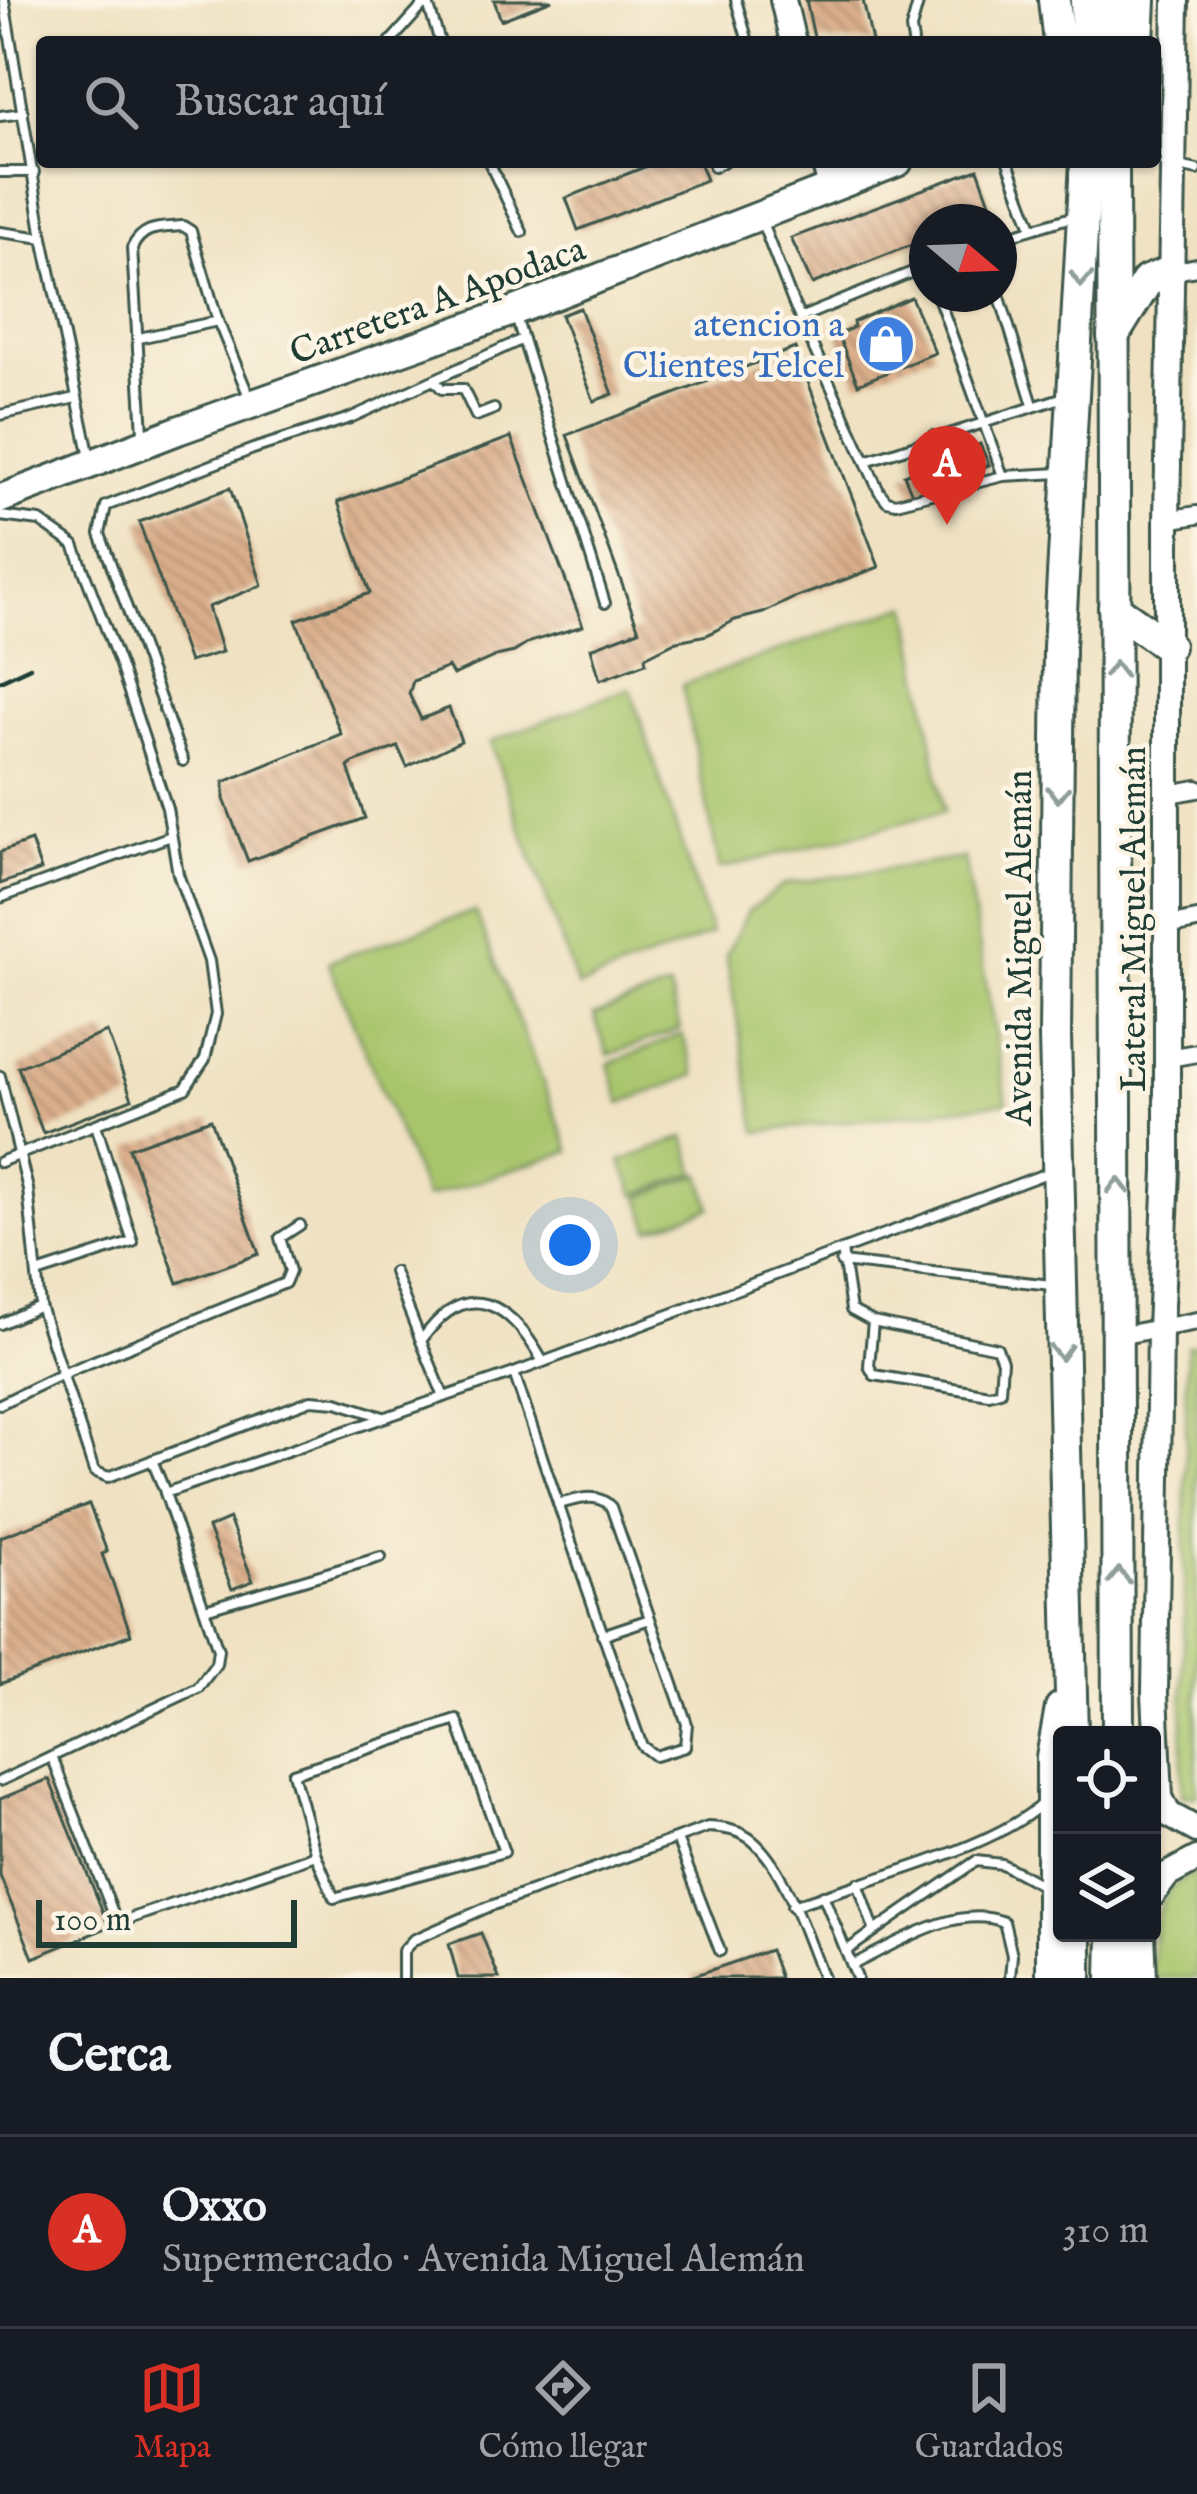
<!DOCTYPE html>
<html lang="es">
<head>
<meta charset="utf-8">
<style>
	:root { --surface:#171b24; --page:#20242c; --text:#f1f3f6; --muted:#9ea1a6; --line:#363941; --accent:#d93025 }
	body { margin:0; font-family:"IM FELL English",serif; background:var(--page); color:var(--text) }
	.controls { position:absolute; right:36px; bottom:36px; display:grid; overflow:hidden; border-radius:12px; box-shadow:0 3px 9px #0004 }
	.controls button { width:108px; height:108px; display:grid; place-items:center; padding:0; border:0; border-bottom:3px solid var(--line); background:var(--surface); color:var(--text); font:60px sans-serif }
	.compass { position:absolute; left:909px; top:204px; width:108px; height:108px; border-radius:50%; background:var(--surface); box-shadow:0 3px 9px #0004; rotate:109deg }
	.scale { position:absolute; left:36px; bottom:30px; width:261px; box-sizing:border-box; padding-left:12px; border:6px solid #1f3d34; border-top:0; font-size:33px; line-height:42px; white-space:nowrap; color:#1f3d34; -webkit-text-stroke:9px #fcf5e5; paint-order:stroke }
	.you { position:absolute; left:570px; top:1245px; width:42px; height:42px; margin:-30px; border:9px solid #fff; border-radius:50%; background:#1a73e8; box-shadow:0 0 0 18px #1a73e833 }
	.badge { display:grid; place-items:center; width:78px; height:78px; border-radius:50%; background:var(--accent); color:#fff; font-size:39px; font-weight:700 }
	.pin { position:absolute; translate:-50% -99px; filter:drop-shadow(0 3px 6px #0008) }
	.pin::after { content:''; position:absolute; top:63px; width:42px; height:36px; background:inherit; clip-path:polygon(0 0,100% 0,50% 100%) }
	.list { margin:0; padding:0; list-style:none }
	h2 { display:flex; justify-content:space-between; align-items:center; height:156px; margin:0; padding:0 48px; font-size:51px }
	h2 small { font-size:39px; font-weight:400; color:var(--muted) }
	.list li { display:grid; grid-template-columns:78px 1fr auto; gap:36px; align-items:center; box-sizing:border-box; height:192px; padding:0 48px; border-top:3px solid var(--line) }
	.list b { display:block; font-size:45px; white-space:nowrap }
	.list p { margin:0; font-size:39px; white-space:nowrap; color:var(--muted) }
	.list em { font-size:39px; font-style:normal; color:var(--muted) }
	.icon { flex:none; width:66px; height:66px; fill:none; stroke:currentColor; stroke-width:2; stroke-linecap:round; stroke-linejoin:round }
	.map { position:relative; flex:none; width:1197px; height:1978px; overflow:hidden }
	.search { position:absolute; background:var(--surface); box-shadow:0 3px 9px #0004; left:36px; right:36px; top:36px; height:132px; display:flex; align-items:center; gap:30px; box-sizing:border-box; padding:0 42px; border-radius:12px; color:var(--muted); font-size:45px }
	.sheet { height:348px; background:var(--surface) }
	nav { display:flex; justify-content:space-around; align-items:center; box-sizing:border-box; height:168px; border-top:3px solid var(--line); background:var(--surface); font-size:33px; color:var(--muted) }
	nav a { display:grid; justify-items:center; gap:6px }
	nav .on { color:var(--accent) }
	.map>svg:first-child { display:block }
	.grass { fill:#a8c56c; stroke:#648150; stroke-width:3 }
	.building { fill:url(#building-back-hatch) }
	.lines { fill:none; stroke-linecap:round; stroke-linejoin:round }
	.lane-casing { stroke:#3e5649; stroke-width:14 }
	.street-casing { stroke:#3e5649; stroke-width:22 }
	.secondary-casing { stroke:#3e5649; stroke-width:30 }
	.primary-casing { stroke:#3e5649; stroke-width:33 }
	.highway-casing { stroke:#3e5649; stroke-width:36 }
	.lane { stroke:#fff; stroke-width:8 }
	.street { stroke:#fff; stroke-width:16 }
	.secondary { stroke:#fff; stroke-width:24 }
	.primary { stroke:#fff; stroke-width:27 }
	.highway { stroke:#fff; stroke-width:30 }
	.rail { stroke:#1f3d34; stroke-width:4.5 }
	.oneway { stroke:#8f9e9a }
	.labels { text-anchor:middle; stroke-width:9; stroke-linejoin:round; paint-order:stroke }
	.street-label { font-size:36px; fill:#1f3d34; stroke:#fcf5e5 }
	.shop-label { font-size:36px; fill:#366cbe; stroke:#fcf5e5; text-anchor:end }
</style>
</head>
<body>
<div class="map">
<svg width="1197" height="1978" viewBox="0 0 1197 1978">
	<defs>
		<pattern id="building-back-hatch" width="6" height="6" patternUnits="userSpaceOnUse" patternTransform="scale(3)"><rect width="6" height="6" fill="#dbaf8c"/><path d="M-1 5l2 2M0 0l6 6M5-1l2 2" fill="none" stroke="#b19073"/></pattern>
	</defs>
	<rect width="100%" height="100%" fill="#fcf5e5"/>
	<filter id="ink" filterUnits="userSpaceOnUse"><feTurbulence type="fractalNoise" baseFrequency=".00833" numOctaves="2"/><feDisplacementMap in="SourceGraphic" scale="24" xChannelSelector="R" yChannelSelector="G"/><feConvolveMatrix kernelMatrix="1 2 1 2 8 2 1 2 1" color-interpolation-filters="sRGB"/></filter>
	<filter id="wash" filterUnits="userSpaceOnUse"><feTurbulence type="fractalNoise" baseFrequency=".004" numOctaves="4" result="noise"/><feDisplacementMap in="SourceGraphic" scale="48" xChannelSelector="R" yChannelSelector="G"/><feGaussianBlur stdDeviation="2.7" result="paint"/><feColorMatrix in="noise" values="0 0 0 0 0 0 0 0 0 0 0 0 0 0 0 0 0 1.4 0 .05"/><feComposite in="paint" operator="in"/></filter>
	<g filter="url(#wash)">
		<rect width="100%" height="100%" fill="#efe1c1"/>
		<g class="grass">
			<polygon points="909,605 944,812 720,869 682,685"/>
			<polygon points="630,688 711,934 578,987 490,742"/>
			<polygon points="964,858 1007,1102 757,1132 726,955 748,911 785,884"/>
			<polygon points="475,911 570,1151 426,1198 328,962"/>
			<polygon points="669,988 680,1029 608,1055 594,1015"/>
			<polygon points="682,1034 696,1075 621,1103 609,1064"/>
			<polygon points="685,1137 696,1173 635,1195 621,1161"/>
			<polygon points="701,1174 711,1208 650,1229 640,1197"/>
			<polygon points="1197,1344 1197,1796 1182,1795 1187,1346"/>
			<path d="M1197,1872V1978H1153C1153,1936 1150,1889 1197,1872Z"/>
		</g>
		<g id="blocks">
			<g class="building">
				<polygon points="494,0 552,0 501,20"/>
				<polygon points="806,0 863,0 872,42 815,42"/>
				<polygon points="657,162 699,162 706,180 578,230 566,198"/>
				<polygon points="978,169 997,222 927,222 927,239 812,284 791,238"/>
				<polygon points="911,297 935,353 858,384 838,335 854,327 853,322"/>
				<polygon points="580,308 613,394 594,401 561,315"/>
				<polygon points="795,348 879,567 792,599 763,613 735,620 707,635 677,641 645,657 646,663 600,680 591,648 639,630 567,435"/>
				<polygon points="511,437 583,626 530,642 514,652 496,656 453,675 448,667 413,681 409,694 421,719 449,708 461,741 407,767 398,747 353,763 348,767 365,818 248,861 224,799 224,782 341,734 296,620 370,593 338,502"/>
				<polygon points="980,444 989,465 913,496 904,475"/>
				<polygon points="230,488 262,585 208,607 222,652 189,662 139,522"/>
				<polygon points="31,841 41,870 0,884 0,852"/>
				<polygon points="107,1032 132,1099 43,1133 18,1067"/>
				<polygon points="211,1119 259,1254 178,1283 129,1148"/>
				<polygon points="89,1504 107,1552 102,1554 131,1634 0,1684 0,1537"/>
				<polygon points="229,1519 253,1581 232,1589 208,1528"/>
				<polygon points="49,1779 109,1927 33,1958 0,1876 0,1799"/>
				<polygon points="481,1933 499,1978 458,1978 449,1944"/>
				<polygon points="770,1950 780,1978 690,1978 690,1977"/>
			</g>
		</g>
	</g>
	<g filter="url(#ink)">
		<use href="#blocks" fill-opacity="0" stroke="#3e5649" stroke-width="3"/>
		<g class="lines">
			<g class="lane-casing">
				<g id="lane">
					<polyline points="4,0 43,238 89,453"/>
					<polyline points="736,0 748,42"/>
					<polyline points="427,1 440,42"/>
					<polyline points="390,42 427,1"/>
					<polyline points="913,42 911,29 919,0"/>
					<polyline points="0,116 23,113"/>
					<polyline points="489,162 522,232"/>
					<polyline points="1008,162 1032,227"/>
					<polyline points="1175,165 1197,170"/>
					<polyline points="714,167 723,162"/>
					<polyline points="0,172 34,172"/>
					<polyline points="762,223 794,305 879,491 887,501 896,503 1003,476 937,294"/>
					<polyline points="0,232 43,238"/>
					<polyline points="999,239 1078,215"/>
					<polyline points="999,294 1033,405"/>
					<polyline points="516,317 605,603"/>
					<polyline points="802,317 927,266"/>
					<polyline points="139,338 218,321"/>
					<polyline points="434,380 442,389 463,389 476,416 494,409"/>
					<polyline points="0,415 76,398"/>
					<path d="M143,433L132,248C143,225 160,228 183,226L191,231L218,321L248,394"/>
					<polyline points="933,436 943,459"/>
					<polyline points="866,461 1064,397"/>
					<polyline points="1003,476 1061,473"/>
					<polyline points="0,516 40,521 74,545 120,665 167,808 178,874 209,961 216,1014 205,1059 185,1089 0,1162"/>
					<polyline points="183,761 100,534 106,506 253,449 350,418 523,339"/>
					<polyline points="0,898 171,836"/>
					<polyline points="0,1076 28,1189 40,1306 94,1471 108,1477 311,1400 337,1402 383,1417"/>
					<polyline points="842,1250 851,1310 873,1322 997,1348 1002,1361 1000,1391 989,1394 874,1375 869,1366 873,1322"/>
					<polyline points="841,1262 1052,1285"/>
					<polyline points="394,1272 421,1341"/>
					<polyline points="37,1273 133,1242 96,1125"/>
					<polyline points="0,1324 40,1306"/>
					<path d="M514,1373C556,1498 598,1622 642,1746L655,1756L685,1747L687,1724L611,1507C596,1491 577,1500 558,1504"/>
					<path d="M444,1397L421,1341C467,1275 510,1302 543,1362"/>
					<polyline points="0,1404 62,1374 285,1283 290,1271 280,1238 300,1225"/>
					<polyline points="152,1460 165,1492"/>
					<polyline points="205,1609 381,1557"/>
					<polyline points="602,1635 650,1619"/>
					<polygon points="457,1720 504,1852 334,1898 316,1855 293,1773"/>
					<polyline points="52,1757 117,1923 316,1855"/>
					<polyline points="0,1781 198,1688 216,1664 218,1650 165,1493 514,1373 1050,1172"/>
					<polyline points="677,1839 720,1951"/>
					<polyline points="858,1883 874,1929"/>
					<polyline points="823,1895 857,1978"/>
					<path d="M792,1906C860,1882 995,1849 1044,1802"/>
					<polyline points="846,1951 976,1861 1002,1864 1043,1886"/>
					<path d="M852,1965C895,1945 955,1903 1004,1922L1012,1955L1010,1978"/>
					<path d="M403,1978V1951L413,1940L488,1907L708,1827C724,1828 740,1830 753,1841C786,1869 806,1938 823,1978"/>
				</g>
			</g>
			<g class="street-casing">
				<g id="street">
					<polyline points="1170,272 1197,267"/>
					<polyline points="1167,520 1197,515"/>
					<polyline points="1169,794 1197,789"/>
					<polyline points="1167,926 1197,920"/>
					<polyline points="1168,1058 1197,1053"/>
					<polyline points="1118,1336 1197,1321"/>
				</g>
			</g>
			<g class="secondary-casing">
				<g id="secondary">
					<polyline points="783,0 793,42"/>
					<polyline points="1176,0 1167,520 1167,1170 1160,1328 1155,1693 1160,1797 1168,1814 1197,1830"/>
					<polyline points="824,162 829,179"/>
					<polyline points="1152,1895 1167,1875 1197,1859"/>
				</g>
			</g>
			<g class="primary-casing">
				<polyline id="primary" points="0,499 179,430 514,311 898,162"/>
			</g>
			<g class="highway-casing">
				<g id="highway">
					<polyline points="1054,0 1059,42"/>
					<polyline points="1086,0 1087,42"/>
					<polyline points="1114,0 1115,42"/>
					<polyline points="1138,42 1140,0"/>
					<polyline points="1113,162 1118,1735"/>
					<polyline points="1113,336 1147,281 1170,272"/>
					<polyline points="1114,608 1168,646"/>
					<polyline points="1072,1735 1055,1036 1059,647 1086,162"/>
					<polyline points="1076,1933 1076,1978"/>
					<polyline points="1139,1933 1141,1978"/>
					<polyline points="1052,1978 1052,1758 1061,1708"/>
					<polyline points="1113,1978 1114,1933"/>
				</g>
			</g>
			<use href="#lane" class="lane"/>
			<use href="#street" class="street"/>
			<use href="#secondary" class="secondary"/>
			<use href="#primary" class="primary"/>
			<use href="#highway" class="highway"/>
			<polyline class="rail" points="0,681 30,667"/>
		</g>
		<defs><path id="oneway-chevron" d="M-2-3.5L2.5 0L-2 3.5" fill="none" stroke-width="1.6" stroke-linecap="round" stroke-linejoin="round" transform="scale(3)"/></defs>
		<g class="oneway">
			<use href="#oneway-chevron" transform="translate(1081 279) rotate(93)"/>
			<use href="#oneway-chevron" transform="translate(1115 670) rotate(-90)"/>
			<use href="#oneway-chevron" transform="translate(1058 794) rotate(91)"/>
			<use href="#oneway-chevron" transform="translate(1118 1186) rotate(-90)"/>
			<use href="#oneway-chevron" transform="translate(1061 1352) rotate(88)"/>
			<use href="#oneway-chevron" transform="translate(1119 1576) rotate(-90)"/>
		</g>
	</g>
	<defs>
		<g id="shop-disc" transform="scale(3)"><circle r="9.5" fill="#3f7fe0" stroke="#fcf5e5"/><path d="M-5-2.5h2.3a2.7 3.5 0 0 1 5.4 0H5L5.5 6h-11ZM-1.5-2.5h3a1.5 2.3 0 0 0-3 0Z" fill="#fff"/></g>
	</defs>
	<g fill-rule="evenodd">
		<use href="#shop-disc" x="886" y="344"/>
	</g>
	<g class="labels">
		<g class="street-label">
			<text transform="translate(437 299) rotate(-20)" y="13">Carretera A Apodaca</text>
			<text transform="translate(1132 919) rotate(-90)" y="13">Lateral Miguel Alemán</text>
			<text transform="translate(1018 948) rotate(-90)" y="13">Avenida Miguel Alemán</text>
		</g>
		<g class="shop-label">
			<text x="844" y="336">atencion a<tspan x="844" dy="41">Clientes Telcel</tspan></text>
		</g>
	</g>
</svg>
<div class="controls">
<button><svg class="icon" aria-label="locate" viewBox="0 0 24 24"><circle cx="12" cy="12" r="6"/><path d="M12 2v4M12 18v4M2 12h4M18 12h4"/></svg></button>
<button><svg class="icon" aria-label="layers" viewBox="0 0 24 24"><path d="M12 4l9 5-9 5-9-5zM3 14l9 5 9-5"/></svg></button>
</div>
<svg class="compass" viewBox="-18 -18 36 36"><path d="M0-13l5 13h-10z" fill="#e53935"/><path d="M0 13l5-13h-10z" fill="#9ea1a6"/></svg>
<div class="scale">100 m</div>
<div class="you"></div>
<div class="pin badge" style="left:947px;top:525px">A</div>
<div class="search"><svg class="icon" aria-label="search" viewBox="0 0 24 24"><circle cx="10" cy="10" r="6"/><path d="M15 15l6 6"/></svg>Buscar aquí</div>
</div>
<section class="sheet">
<h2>Cerca<small></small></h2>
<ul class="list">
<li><span class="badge">A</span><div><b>Oxxo</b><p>Supermercado · Avenida Miguel Alemán</p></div><em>310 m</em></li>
</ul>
</section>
<nav>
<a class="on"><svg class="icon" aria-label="map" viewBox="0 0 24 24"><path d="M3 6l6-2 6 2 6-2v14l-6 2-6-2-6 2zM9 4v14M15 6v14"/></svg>Mapa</a>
<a><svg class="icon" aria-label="directions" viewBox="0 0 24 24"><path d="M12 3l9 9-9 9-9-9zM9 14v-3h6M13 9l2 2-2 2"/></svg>Cómo llegar</a>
<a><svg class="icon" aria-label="saved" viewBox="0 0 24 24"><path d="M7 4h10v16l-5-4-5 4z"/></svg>Guardados</a>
</nav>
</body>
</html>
